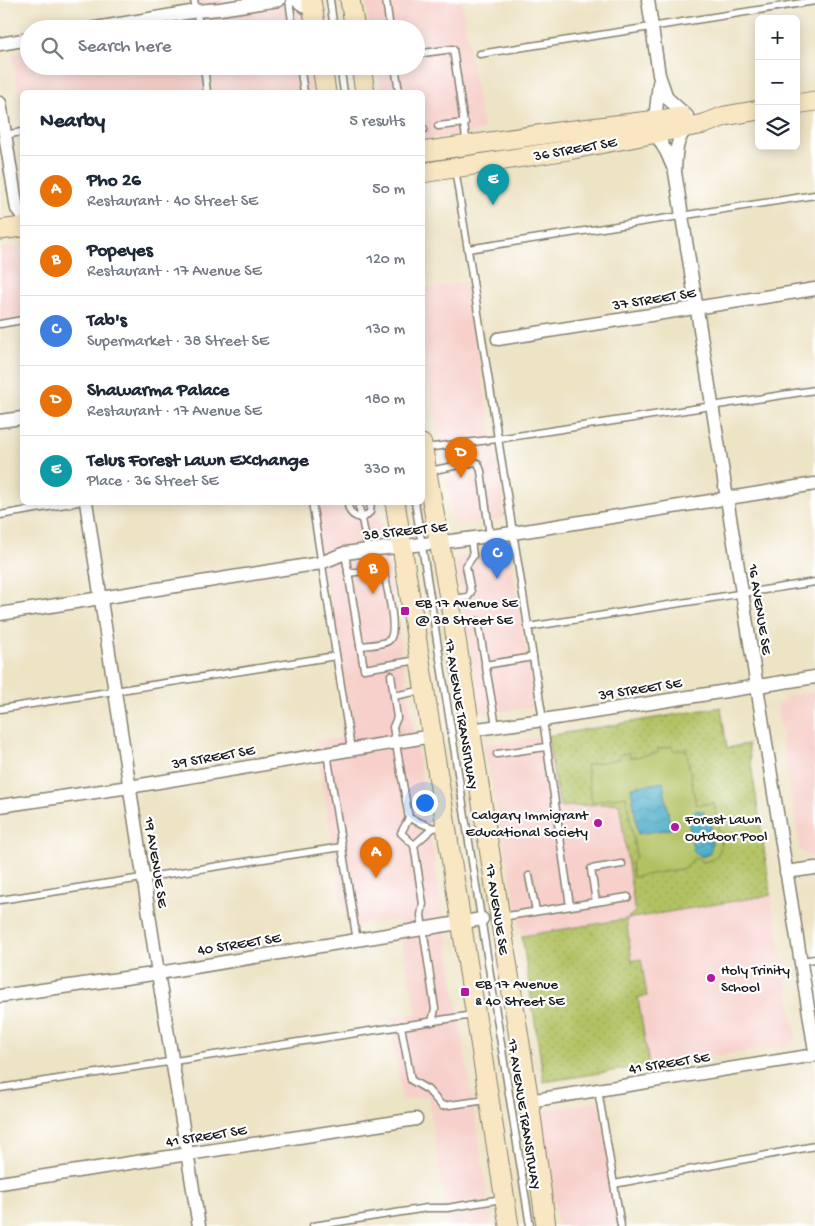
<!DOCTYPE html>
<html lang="en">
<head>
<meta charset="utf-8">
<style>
	:root { --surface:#fff; --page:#f2f2f3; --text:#1f2937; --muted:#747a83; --line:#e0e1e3; --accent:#db2777 }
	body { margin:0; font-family:"Gochi Hand",sans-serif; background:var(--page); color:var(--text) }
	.controls { position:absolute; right:15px; top:15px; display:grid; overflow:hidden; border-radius:8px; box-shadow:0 2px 12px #0003 }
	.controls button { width:45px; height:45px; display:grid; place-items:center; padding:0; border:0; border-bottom:1px solid var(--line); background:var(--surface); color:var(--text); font:25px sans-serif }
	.you { position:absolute; left:424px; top:802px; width:18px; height:18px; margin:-12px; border:4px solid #fff; border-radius:50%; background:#1a73e8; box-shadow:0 0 0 8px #1a73e833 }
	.badge { display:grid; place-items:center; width:32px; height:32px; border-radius:50%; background:var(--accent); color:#fff; font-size:16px; font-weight:700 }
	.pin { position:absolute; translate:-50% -41px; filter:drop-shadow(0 1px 2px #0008) }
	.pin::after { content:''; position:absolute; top:26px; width:18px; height:15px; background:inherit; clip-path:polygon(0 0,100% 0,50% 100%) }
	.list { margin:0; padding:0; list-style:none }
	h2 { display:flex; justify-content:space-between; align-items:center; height:65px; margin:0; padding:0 20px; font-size:21px }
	h2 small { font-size:16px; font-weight:400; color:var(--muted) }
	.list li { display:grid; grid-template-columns:32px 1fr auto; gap:15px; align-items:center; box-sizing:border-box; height:70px; padding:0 20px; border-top:1px solid var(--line) }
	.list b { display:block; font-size:19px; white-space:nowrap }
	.list p { margin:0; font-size:16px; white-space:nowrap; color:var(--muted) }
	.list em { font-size:16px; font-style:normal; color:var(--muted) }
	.icon { flex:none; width:28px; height:28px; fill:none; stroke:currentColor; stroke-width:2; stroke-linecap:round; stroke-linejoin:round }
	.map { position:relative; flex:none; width:815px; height:1226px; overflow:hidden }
	.search { position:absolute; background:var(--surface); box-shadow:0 2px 12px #0003; left:20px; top:20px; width:405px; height:55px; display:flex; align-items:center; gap:12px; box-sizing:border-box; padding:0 18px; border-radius:28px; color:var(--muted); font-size:19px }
	.panel { position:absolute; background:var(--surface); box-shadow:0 2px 12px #0003; left:20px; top:90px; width:405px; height:415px; border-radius:8px }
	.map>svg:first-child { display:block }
	.built { fill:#f7d0cb }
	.park { fill:url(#park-dots); stroke:#676f40 }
	.pitch { fill:#b2c264; stroke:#676f40 }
	.water { fill:url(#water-waves); stroke:#326372 }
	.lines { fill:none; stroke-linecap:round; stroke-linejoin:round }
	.service-casing { stroke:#848070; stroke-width:9 }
	.minor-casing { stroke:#848070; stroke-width:15 }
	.secondary-casing { stroke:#848070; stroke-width:21 }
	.service { stroke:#fff; stroke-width:6 }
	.minor { stroke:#fff; stroke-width:12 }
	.secondary { stroke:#f9e7c3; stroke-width:19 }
	.poi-dot { fill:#b5179e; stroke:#fff; stroke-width:2 }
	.labels { text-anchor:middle; stroke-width:4.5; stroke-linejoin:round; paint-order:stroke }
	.street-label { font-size:15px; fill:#1c1c1c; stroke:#fff }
	.poi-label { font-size:15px; fill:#1c1c1c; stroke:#fff; text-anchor:start }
</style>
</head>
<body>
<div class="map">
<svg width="815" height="1226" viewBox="0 0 815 1226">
	<defs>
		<pattern id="park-dots" width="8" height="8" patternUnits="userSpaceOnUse" patternTransform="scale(1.25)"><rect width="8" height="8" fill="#b2c264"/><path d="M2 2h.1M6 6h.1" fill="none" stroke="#98a656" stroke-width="1.8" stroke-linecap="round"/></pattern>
		<pattern id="water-waves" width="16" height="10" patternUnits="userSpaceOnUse" patternTransform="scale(1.25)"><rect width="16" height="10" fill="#47aac7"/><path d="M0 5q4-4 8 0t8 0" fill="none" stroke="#3a8aa1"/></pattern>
	</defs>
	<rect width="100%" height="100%" fill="#fff"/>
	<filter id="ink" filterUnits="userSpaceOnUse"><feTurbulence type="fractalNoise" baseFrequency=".02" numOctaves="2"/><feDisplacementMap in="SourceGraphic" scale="10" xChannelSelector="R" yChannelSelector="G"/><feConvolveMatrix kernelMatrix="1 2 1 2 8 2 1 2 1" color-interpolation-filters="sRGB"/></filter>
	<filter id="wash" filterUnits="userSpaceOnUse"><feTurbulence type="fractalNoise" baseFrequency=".0096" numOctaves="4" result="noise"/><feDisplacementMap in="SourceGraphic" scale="20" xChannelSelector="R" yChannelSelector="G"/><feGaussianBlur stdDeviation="1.12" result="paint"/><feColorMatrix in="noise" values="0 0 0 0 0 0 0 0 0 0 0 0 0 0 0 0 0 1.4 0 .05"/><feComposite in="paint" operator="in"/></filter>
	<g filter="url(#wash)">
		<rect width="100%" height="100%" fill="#ede3c5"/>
		<g class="built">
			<polygon points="198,0 303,0 308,29 203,29"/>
			<polygon points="366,0 461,0 483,130 423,140 422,92 381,92 377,66 416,66 416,29 370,29"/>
			<polygon points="29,51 29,66 203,66 207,92 22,92 22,116 12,54"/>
			<polygon points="209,66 315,66 319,92 213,92"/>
			<polygon points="22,246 22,317 0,321 0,249"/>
			<polygon points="466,282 502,492 503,518 459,525 454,523 423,351 422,289"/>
			<polygon points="312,503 378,503 492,1226 448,1226 428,1096 402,1101 390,1016 417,1014 398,920 347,926 315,741 352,737"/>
			<polygon points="509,550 536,706 481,714 456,558"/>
			<polygon points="815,692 815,857 811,858 800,851 777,706 787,696"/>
			<polygon points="547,736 619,802 635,912 627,919 771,895 796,1037 792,1045 649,1065 626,919 522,936 484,745"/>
			<polygon points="599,1101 619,1226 558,1226 540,1112"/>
		</g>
		<polygon class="park" points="721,707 727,748 748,744 771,895 626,919 632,961 641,959 647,996 638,998 649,1065 544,1082 522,936 626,919 635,912 619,803 560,807 547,736"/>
		<path class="pitch" d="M672,746L673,751L686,749L696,805L714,803L721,847C718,857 713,860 704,862L694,858L686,868L633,877L631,863L636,856L626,796L592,802L586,765L620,759L619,755L629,753L630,758L658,753V749Z"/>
		<g class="water">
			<polygon points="663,782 671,829 638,834 631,787"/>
			<path d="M697,810L704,812C712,820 715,844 709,854L702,857L696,854L693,850L688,821L692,813Z"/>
		</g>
	</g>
	<g filter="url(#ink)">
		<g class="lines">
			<g class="service-casing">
				<g id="service">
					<polyline points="194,0 200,29"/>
					<polyline points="289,0 293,29"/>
					<polyline points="330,0 334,29"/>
					<polyline points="386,0 390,29"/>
					<polyline points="416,54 453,49 467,145"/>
					<polyline points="480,54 815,1"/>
					<polyline points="204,66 207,92"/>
					<polyline points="300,66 304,92"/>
					<polyline points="340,66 344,92"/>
					<polyline points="395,66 399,92"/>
					<polyline points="438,126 465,123"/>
					<polyline points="422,129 424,129"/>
					<polyline points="4,135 22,132"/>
					<polyline points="455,169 543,720 570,906"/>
					<polyline points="468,249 815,195"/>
					<polyline points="0,324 22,320"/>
					<polyline points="425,448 497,439 815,390"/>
					<polyline points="429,471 475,462 478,463 481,471 490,536"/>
					<polyline points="312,502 351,749"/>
					<polyline points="415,502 530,1226"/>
					<polyline points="358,503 362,519"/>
					<path d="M348,504C349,514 354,516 362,519"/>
					<polyline points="0,515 78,502"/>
					<polyline points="368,550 362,519 370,512 371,502"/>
					<polyline points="345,553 364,669 418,660"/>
					<path d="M348,573L379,569L384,572C386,585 400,634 388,641C381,645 368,645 360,646"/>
					<polyline points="451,599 468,597 471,592 466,566 473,556 471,539"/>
					<polyline points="456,625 478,621 496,726"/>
					<polyline points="528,627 815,582"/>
					<polyline points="485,665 533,657"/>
					<polyline points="391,675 397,718 393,727 409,818 401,833 414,845 423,904 421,915 435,1009 432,1022"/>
					<polyline points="394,696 424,690"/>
					<polyline points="0,709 336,656"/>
					<polyline points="327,753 357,941"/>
					<polyline points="497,754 546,747"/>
					<polyline points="409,818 433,828 445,826"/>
					<polyline points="414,845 433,828"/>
					<polyline points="529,876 536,911"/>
					<polyline points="0,900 342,847"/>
					<polyline points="596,902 591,869 622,864"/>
					<polyline points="501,917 628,897"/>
					<polyline points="801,961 815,959"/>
					<polyline points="401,1026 411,1080 428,1090 442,1106 487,1100"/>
					<polyline points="0,1088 473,1015"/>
					<polyline points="598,1090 621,1226"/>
					<polyline points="614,1184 815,1146"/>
					<polyline points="313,1226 427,1208 447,1208 502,1199"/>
				</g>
			</g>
			<g class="minor-casing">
				<g id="minor">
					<polyline points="296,0 313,12"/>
					<polyline points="648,0 659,75 667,98 687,116"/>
					<polyline points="90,29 197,11 220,9 279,0"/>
					<polyline points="0,44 29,39"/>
					<polyline points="0,103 17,209 22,215"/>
					<polyline points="652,120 656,111 659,83"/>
					<path d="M687,127C675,142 676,153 675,172L815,1051"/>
					<polyline points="655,133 667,153 673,167"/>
					<polyline points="498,339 815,289"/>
					<polyline points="0,421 22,418"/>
					<polyline points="86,502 158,973 199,1226"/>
					<polyline points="0,614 321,563 345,553 368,550 451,541 513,533 815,484"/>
					<polyline points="470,730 543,720 815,677"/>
					<polyline points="0,806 129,787 432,736"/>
					<polyline points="786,872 815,868"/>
					<polyline points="0,996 153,974 482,919"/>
					<polyline points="529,1101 815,1055"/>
					<polyline points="0,1183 416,1119"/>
				</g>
			</g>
			<g class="secondary-casing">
				<g id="secondary">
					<polyline points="311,0 316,29"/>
					<polyline points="350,0 355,29"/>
					<polyline points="322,66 326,92"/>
					<polyline points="361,66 365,92"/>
					<polyline points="796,104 815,101"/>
					<polyline points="422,152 558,132 682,117"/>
					<polyline points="422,173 568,150 704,124 725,116 759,110"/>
					<polyline points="0,230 22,227"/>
					<polyline points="422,444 454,626 529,1101 546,1226"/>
					<polyline points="395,502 509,1226"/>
				</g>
			</g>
			<use href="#service" class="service"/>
			<use href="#minor" class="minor"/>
			<use href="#secondary" class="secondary"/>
		</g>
	</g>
	<g class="poi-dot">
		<rect x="400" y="606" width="10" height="10" rx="2.5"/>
		<circle cx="598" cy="823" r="5"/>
		<circle cx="675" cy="827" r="5"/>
		<circle cx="711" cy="978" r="5"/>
		<rect x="460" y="987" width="10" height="10" rx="2.5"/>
	</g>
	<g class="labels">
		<g class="street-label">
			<text transform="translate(575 148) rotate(-10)" y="5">36 STREET SE</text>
			<text transform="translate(654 298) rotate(-9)" y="5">37 STREET SE</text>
			<text transform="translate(405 530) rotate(-6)" y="5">38 STREET SE</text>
			<text transform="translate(761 609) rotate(81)" y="5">16 AVENUE SE</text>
			<text transform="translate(640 688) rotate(-9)" y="5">39 STREET SE</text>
			<text transform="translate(462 714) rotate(81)" y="5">17 AVENUE TRANSITWAY</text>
			<text transform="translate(213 756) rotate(-10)" y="5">39 STREET SE</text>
			<text transform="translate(157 862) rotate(81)" y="5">19 AVENUE SE</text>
			<text transform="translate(498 909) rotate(81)" y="5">17 AVENUE SE</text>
			<text transform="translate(239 943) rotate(-9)" y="5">40 STREET SE</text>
			<text transform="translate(669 1062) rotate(-9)" y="5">41 STREET SE</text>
			<text transform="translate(525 1114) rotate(81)" y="5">17 AVENUE TRANSITWAY</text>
			<text transform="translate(206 1135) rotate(-9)" y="5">41 STREET SE</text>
		</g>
		<g class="poi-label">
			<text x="415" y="607">EB 17 Avenue SE<tspan x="415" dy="17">@ 38 Street SE</tspan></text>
			<text x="588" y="819" text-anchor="end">Calgary Immigrant<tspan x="588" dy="17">Educational Society</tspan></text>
			<text x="685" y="823">Forest Lawn<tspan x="685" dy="17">Outdoor Pool</tspan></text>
			<text x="721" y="974">Holy Trinity<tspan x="721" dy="17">School</tspan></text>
			<text x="475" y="988">EB 17 Avenue<tspan x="475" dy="17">&amp; 40 Street SE</tspan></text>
		</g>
	</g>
</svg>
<div class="controls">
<button>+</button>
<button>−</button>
<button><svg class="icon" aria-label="layers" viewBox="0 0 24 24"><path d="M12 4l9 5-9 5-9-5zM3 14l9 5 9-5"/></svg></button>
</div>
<div class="you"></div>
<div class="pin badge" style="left:376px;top:878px;background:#e8710a">A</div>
<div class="pin badge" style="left:373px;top:594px;background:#e8710a">B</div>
<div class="pin badge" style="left:497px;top:579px;background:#3f7fe0">C</div>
<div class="pin badge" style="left:461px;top:478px;background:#e8710a">D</div>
<div class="pin badge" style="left:493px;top:205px;background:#0f9aa8">E</div>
<div class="search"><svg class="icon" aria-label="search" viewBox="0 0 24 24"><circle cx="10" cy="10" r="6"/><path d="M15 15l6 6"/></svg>Search here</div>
<section class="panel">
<h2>Nearby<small>5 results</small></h2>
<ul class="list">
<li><span class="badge" style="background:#e8710a">A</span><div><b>Pho 26</b><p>Restaurant · 40 Street SE</p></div><em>50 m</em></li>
<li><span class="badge" style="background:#e8710a">B</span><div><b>Popeyes</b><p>Restaurant · 17 Avenue SE</p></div><em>120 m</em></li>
<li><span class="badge" style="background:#3f7fe0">C</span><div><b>Tab's</b><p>Supermarket · 38 Street SE</p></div><em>130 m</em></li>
<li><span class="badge" style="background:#e8710a">D</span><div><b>Shawarma Palace</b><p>Restaurant · 17 Avenue SE</p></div><em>180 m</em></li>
<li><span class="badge" style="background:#0f9aa8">E</span><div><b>Telus Forest Lawn Exchange</b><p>Place · 36 Street SE</p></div><em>330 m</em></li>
</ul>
</section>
</div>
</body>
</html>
